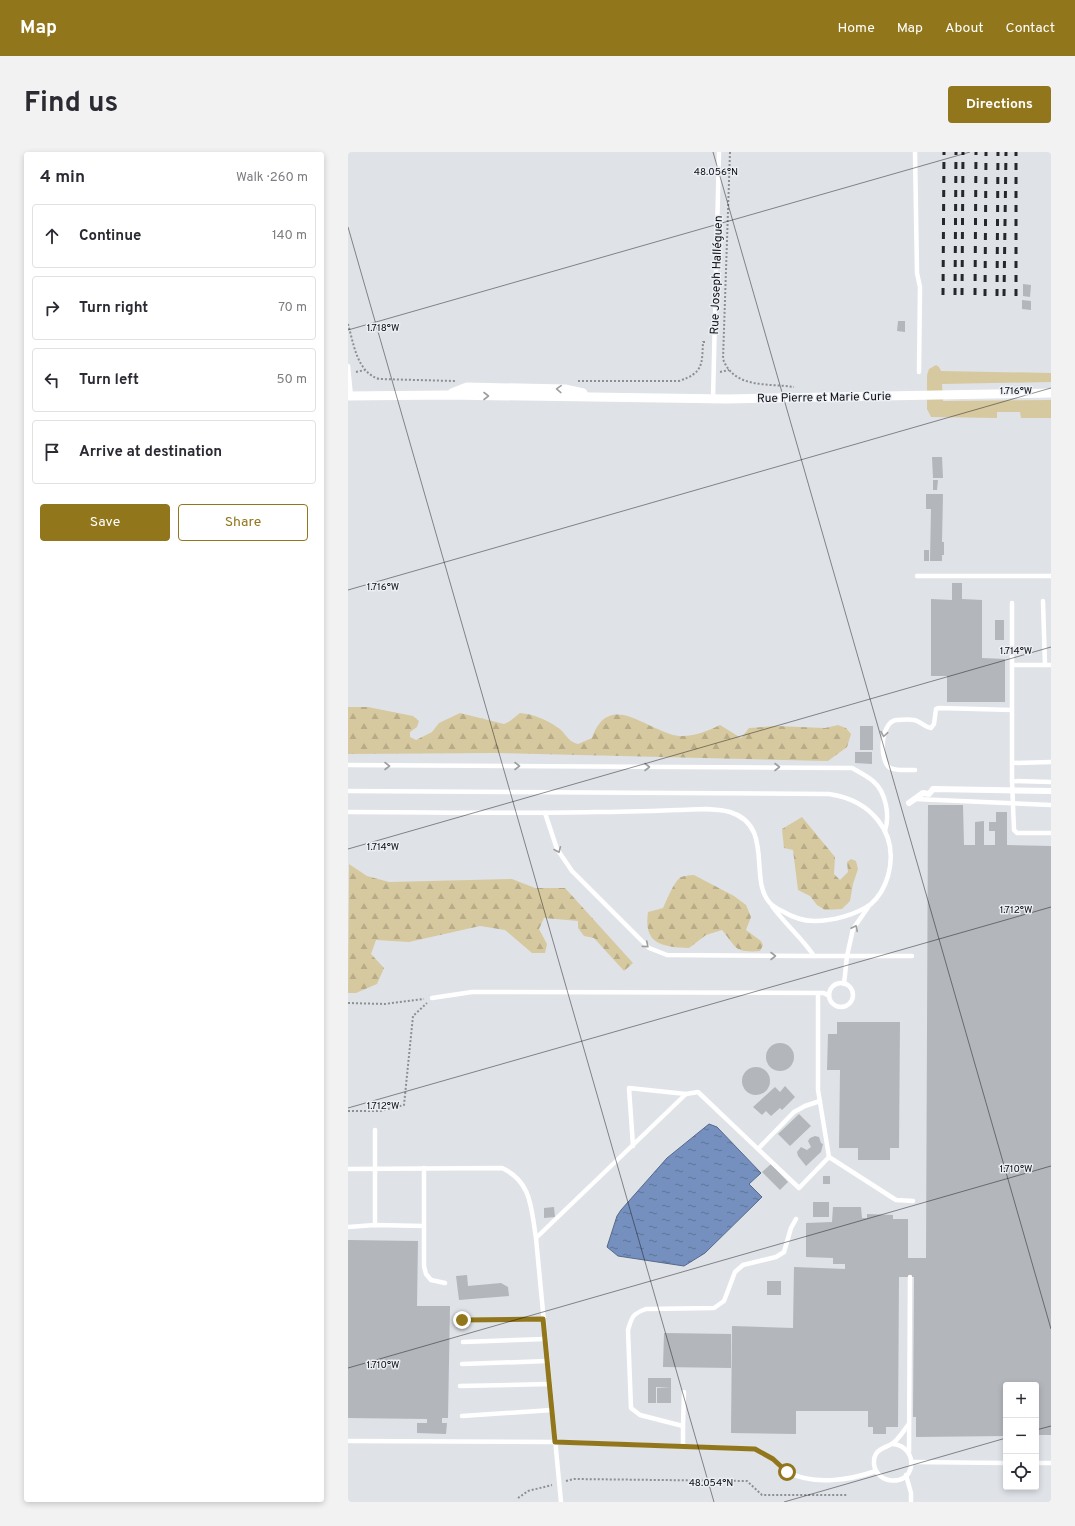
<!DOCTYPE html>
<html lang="en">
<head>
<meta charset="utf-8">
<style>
	:root { --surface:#fff; --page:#f2f2f3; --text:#2b2b33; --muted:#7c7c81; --line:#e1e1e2; --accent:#91761c }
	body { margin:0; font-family:Overpass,sans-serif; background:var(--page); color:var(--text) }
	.controls { position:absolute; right:12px; bottom:12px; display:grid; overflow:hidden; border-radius:4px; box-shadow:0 2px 6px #0003 }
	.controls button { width:36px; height:36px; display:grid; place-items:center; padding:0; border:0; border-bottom:1px solid var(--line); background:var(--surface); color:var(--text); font:20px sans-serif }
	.stop { position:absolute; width:12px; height:12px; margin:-9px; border:3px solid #91761c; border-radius:50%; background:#fff }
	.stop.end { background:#91761c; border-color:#fff; box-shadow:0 1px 4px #0008 }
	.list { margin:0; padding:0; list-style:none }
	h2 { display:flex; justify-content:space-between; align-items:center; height:52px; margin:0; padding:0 16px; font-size:17px }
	h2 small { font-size:13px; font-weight:400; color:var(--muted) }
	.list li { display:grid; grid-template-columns:26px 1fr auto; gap:12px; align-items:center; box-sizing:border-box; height:64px; margin:0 8px 8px; padding:0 8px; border:1px solid var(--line); border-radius:4px }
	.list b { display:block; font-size:15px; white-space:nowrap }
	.list em { font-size:13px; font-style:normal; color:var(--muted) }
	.actions { display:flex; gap:8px; padding:12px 16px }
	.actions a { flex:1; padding:9px 0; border:1px solid var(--accent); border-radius:4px; text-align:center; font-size:14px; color:var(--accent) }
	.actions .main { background:var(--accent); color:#fff }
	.icon { flex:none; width:22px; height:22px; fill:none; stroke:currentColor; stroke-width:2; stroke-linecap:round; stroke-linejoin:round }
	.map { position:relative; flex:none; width:703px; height:1350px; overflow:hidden; border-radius:4px }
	header { display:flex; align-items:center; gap:24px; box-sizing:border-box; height:56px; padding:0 20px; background:var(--accent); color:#fff }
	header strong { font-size:19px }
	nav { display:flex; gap:22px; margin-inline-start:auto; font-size:14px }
	.intro { display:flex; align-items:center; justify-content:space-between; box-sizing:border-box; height:96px; padding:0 24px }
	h1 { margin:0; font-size:28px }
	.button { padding:10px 18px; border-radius:4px; background:var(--accent); color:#fff; font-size:14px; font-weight:700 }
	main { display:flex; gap:24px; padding:0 24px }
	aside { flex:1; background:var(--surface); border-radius:4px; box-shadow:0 2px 6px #0003 }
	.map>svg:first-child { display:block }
	.grass { fill:#d7c99f }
	.forest { fill:url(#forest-firs) }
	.water { fill:url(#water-ripples); stroke:#56698a }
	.building { fill:#b3b6bb }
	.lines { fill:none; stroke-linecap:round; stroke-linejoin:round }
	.path { stroke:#8d8f93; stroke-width:2; stroke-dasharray:2 2; stroke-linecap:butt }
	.service { stroke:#fff; stroke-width:4.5 }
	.pedestrian { stroke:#fff; stroke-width:6 }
	.minor { stroke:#fff; stroke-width:9 }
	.rail { stroke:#26272a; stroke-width:3; stroke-dasharray:7 7; stroke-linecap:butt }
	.oneway { stroke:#9e9f9f }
	.route { stroke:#91761c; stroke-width:5 }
	.ticks { fill:none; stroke:#0d0e10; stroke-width:1; stroke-opacity:0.45 }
	.labels { text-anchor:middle; stroke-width:3; stroke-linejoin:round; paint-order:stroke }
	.street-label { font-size:12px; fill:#0d0e10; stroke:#eceff5 }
	.ticks-label { font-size:10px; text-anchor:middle; fill:#0d0e10; stroke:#eceff5; stroke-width:3; stroke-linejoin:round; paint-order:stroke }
</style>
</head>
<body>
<header>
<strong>Map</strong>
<nav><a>Home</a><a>Map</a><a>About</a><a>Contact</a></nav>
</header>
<div class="intro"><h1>Find us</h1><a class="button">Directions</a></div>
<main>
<aside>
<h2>4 min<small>Walk · 260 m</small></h2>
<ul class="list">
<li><svg class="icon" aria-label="ahead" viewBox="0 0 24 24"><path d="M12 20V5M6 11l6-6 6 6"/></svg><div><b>Continue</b></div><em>140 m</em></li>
<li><svg class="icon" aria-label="right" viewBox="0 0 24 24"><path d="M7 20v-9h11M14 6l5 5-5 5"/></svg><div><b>Turn right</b></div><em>70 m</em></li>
<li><svg class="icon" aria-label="left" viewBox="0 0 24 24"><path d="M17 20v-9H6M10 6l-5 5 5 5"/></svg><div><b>Turn left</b></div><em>50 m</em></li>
<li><svg class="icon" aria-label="arrive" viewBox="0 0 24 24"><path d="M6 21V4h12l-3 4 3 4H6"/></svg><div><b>Arrive at destination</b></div></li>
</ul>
<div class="actions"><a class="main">Save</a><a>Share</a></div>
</aside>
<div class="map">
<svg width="703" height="1350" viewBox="0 0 703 1350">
	<defs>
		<pattern id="forest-firs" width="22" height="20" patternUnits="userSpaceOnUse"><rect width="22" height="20" fill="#d7c99f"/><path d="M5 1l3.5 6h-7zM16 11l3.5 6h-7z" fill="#b7ab88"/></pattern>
		<pattern id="water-ripples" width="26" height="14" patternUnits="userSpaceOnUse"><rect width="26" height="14" fill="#7590be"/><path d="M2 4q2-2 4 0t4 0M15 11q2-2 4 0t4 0" fill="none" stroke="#5e7499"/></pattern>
	</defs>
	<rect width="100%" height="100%" fill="#dfe2e7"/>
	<polygon class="grass" points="588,213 591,215 593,219 703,221 703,230 594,232 595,249 703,248 703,266 673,266 672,260 649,260 649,266 583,265 579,257 579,223 581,217"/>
	<g class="forest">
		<path d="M0,555H20L65,564L71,569L69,575L62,580V585L68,588L84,580L91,571L112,561L156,572L162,569L172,561C186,562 202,569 213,578C219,584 221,590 230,592L244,586C260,541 293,573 322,582C338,588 358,580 372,573L393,586L401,576L428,574L477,576L490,573L498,576L503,582L499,595L480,609L147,601L0,602Z"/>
		<polygon points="454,665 487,705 486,722 492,728 500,720 499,710 503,707 508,709 510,717 505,732 502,749 494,757 477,758 469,753 462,744 450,738 445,698 436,696 434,677"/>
		<polygon points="1,712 19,724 41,730 164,727 187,736 217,736 285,811 276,819 246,786 236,784 230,776 230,769 196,766 191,777 199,792 197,801 184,801 157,778 132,774 61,790 28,788 23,802 36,816 29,832 8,841 0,841"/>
		<path d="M346,723L386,744L398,753L403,765L398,778L413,789L415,793L412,799C386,801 389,796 374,778L358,783L341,796C315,795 295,793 300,760L315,756C319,748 326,729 333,725C336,724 342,723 346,723Z"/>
	</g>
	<polygon class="water" points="361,972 369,975 413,1021 401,1032 414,1045 357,1101 336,1114 270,1104 259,1095 269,1064 273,1058 319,1006"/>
	<g class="building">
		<polygon points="675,132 683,133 682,145 675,144"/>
		<polygon points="674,148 683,149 683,158 674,157"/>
		<polygon points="550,169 557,169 557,180 549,179"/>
		<polygon points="584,305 594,305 595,326 585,326"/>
		<polygon points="585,328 590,328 589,338 585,338"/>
		<polygon points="578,342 595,342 594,390 596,390 596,403 594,403 594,409 582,409 583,357 578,357"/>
		<rect x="576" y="398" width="5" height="11"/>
		<polygon points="604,431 614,431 614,447 634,448 634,506 657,507 657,550 599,550 599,524 583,524 583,447 604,448"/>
		<rect x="647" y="468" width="9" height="20"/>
		<rect x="512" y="574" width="13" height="24"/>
		<polygon points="507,600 524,600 524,612 507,611"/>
		<polygon points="580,653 615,653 616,693 627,693 627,670 636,669 636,693 647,693 647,679 641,679 641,670 648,670 648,660 659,660 659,693 703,694 703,1283 688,1283 688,1233 658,1233 658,1284 568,1285 568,1265 565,1265 566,1125 551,1125 550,1275 538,1275 538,1282 525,1282 525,1275 520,1275 520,1259 448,1259 448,1282 383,1281 384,1174 445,1176 446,1115 497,1117 497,1112 485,1112 485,1106 458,1105 458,1071 484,1070 485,1055 513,1055 514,1066 519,1066 519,1062 545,1063 545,1067 560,1067 560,1106 578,1106"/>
		<polygon points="489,870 552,870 551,996 542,996 542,1008 510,1008 510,996 491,996 492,918 479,918 480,882 489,882"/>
		<circle cx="432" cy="905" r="14"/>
		<circle cx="408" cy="929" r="14"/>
		<polygon points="437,934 447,945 434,958 432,956 423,964 418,959 414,963 405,955 427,935 432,940"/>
		<polygon points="451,962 463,974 442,994 430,982"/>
		<polygon points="467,984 471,985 473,991 475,992 473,1000 458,1014 450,1004 449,1000 453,995 459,998 463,995 460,989 462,986"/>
		<polygon points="423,1012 440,1030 432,1038 414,1020"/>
		<rect x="475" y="1024" width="7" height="8"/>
		<rect x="465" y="1050" width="16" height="15"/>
		<polygon points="206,1055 207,1065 196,1066 196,1056"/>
		<polygon points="0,1088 70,1089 69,1154 102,1154 100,1266 94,1266 94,1271 99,1271 98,1282 69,1281 69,1271 79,1271 79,1267 0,1266"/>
		<polygon points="119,1123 120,1134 153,1131 160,1135 161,1144 111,1148 108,1124"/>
		<rect x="419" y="1129" width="14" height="14"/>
		<polygon points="316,1181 383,1182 383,1216 315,1215"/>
		<polygon points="300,1226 323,1226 323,1236 308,1235 308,1251 300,1251"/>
		<rect x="309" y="1236" width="14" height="15"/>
	</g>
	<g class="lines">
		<g class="path">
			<path d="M382,0L375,207C386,237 420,231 446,235"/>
			<path d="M0,172C6,193 9,220 31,227L107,229"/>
			<polyline points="8,220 17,218"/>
			<polyline points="372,220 381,218"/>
			<path d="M230,229H331C355,221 354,213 355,190H359"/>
			<polyline points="0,851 37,852 76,847"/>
			<polyline points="0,959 32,959 56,953 65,864 79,851"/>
			<polyline points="218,1329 226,1327 399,1329 414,1343 500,1343"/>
			<polyline points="170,1346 180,1339 204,1333"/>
		</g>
		<g class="service">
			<polyline points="567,0 569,121 572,135 571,220"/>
			<polyline points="0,214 3,245"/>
			<polyline points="365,247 371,0"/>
			<polyline points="569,424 703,424"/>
			<polyline points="695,449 697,513"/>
			<polyline points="664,451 664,629 703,630"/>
			<polyline points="665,513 703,513"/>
			<polyline points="664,611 703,610"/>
			<path d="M0,613L504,616C511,620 519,624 525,629C538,640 542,663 537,679"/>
			<path d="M567,618C559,618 549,619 542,616C531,609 532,571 548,568C553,568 561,567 566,568C572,569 576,575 583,576L586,572L588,557L591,556L664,558"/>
			<polyline points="664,629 666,678 669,681 703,681"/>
			<path d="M0,639L481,642C522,648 552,680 540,724C537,734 531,745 523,752C508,763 484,769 466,769C454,769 444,765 434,759C430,757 425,754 422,751C400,728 427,674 382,660C365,655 346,658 329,658C302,659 275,660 247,660C165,662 82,660 0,660"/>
			<polyline points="567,647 703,653"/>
			<polyline points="197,661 209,697 224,719 301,796 319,803 466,804"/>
			<path d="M424,754C437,772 454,786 466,804H499L505,777L521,754"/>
			<circle cx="493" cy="843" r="12"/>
			<polyline points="496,832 499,804 564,804"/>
			<polyline points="470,841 470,938 481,1005"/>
			<polyline points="84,846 124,840 476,841 481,844"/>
			<polyline points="338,942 350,940 451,1036 481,1005 548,1048 565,1049"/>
			<polyline points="410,997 446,960 457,954 472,949"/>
			<polyline points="76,1016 76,1114 78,1122 83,1128 97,1131"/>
			<path d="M0,1017L154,1016C184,1030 183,1056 188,1086"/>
			<polyline points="27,1073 27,978"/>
			<polyline points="0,1075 27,1073 76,1074"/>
			<polyline points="114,1168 195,1167"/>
			<polyline points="115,1190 197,1187"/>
			<polyline points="114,1212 199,1209"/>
			<polyline points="112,1234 201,1232"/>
			<polyline points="114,1264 204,1258"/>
			<polyline points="335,1274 336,1240"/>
			<path d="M0,1289L207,1290L407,1297C414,1301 421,1304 426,1308C431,1312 435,1317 440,1320C466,1334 502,1328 528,1319"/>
			<path d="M545,1292C557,1293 565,1303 563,1315C559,1335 528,1332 526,1312C525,1296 537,1297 545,1291C551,1287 556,1278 561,1272"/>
			<path d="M335,1294V1274L292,1263L283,1256L280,1178C284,1165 284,1162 298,1157L366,1156L376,1149L387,1120L395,1113L428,1105L436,1100L443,1076L448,1067"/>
			<polyline points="561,1300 562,1125"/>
			<polyline points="564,1310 658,1311"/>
			<polyline points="688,1311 703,1311"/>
			<polyline points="558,1323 563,1341 563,1350"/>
			<polyline points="213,1350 188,1086 338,942 281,936 285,994"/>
		</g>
		<polyline class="pedestrian" points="561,651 575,641 581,642 585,637 703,639"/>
		<g class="minor">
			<polyline points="104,241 119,235 217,237 235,241"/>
			<polyline points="0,244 99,243 379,247 703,241"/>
		</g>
		<g class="rail">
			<polyline points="595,143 596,0"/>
			<polyline points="607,143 608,0"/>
			<polyline points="614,143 615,0"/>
			<polyline points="627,143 628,0"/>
			<polyline points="637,144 638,0"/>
			<polyline points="649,144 650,0"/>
			<polyline points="656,144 658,0"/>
			<polyline points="668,144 668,0"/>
		</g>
	</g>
	<defs><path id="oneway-chevron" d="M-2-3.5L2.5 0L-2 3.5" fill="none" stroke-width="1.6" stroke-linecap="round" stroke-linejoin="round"/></defs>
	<g class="oneway">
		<use href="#oneway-chevron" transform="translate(211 237) rotate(-178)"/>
		<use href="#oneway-chevron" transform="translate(138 244)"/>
		<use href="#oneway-chevron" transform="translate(536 582) rotate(99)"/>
		<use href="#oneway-chevron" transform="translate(39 614)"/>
		<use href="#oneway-chevron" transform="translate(169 614)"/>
		<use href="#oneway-chevron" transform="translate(299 615)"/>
		<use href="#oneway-chevron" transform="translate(429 615)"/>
		<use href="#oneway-chevron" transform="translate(210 698) rotate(67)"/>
		<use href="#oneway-chevron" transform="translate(507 776) rotate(-63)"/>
		<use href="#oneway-chevron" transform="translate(298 793) rotate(40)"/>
		<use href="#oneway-chevron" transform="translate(425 804)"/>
	</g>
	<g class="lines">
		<polyline class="route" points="114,1168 195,1167 207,1290 407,1297 425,1307 439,1320"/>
	</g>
	<path class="ticks" d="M365,0L703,1177M0,75L366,1350M0,178L622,0M0,438L703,236M0,697L703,495M0,956L703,755M0,1216L703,1014M688,1278L703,1274M436,1350L658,1286"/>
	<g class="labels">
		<g class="street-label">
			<text transform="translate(368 123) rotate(-88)" y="4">Rue Joseph Halléguen</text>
			<text transform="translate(476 245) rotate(-1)" y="4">Rue Pierre et Marie Curie</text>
		</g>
	</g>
	<g class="ticks-label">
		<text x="368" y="23">48.056°N</text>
		<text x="35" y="179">1.718°W</text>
		<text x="668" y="242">1.716°W</text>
		<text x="35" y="438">1.716°W</text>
		<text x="668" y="502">1.714°W</text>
		<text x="35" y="698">1.714°W</text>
		<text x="668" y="761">1.712°W</text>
		<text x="35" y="957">1.712°W</text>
		<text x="668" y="1020">1.710°W</text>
		<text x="35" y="1216">1.710°W</text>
		<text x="363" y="1334">48.054°N</text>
	</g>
</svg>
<div class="controls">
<button>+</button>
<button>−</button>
<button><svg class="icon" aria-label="locate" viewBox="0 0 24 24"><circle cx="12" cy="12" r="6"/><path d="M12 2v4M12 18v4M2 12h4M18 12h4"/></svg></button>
</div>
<div class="stop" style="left:439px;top:1320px"></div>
<div class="stop end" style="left:114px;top:1168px"></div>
</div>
</main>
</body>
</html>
